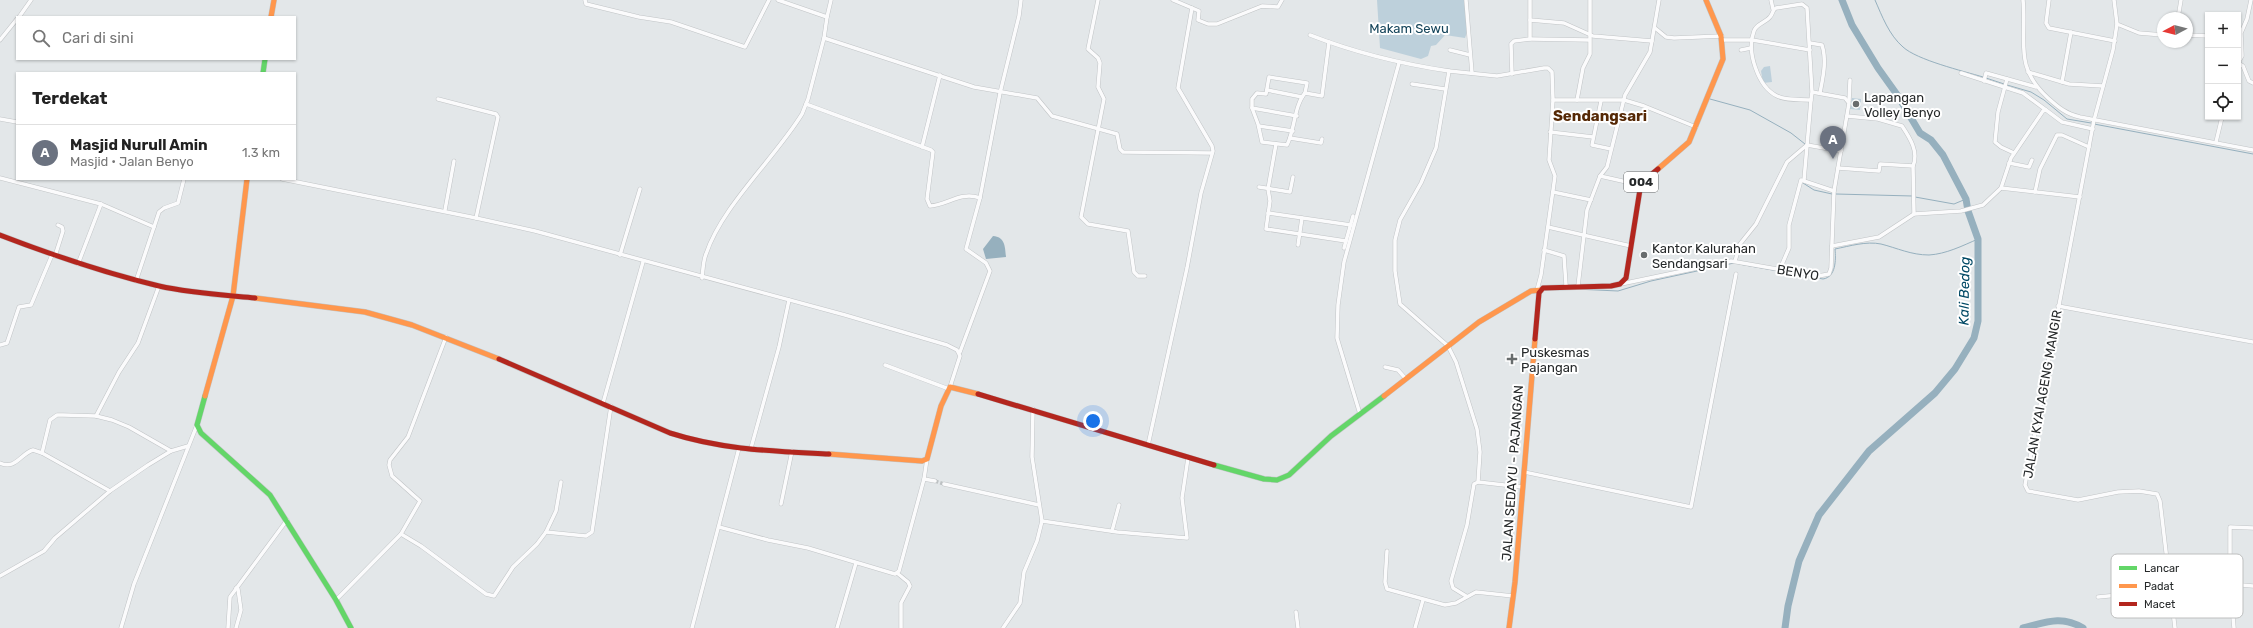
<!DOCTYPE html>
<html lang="id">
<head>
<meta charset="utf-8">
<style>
	:root { --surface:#fff; --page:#f6f6f6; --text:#222; --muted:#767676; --line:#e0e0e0; --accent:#686c6d }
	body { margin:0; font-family:Rubik,sans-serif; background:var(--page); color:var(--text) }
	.controls { position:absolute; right:12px; top:12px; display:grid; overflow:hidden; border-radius:0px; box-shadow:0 1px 3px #0004 }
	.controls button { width:36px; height:36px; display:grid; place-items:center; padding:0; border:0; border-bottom:1px solid var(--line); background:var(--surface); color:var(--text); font:20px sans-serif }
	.compass { position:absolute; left:2157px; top:12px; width:36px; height:36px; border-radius:50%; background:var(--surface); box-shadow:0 1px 3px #0004; rotate:263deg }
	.you { position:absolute; left:1093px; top:421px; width:14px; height:14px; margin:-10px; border:3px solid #fff; border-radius:50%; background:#1a73e8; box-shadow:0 0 0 6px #1a73e833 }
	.badge { display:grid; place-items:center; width:26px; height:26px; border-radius:50%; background:var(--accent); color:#fff; font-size:13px; font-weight:700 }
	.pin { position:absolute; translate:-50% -33px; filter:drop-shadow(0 1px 2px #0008) }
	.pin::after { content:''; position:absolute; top:21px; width:14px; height:12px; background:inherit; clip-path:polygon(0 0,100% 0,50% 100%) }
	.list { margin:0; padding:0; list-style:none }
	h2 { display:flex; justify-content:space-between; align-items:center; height:52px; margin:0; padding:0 16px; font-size:17px }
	h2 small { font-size:13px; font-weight:400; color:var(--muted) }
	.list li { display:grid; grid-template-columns:26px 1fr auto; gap:12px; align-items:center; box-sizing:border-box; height:56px; padding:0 16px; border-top:1px solid var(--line) }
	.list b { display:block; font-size:15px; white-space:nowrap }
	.list p { margin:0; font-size:13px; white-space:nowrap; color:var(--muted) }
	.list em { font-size:13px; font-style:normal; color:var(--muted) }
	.icon { flex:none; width:22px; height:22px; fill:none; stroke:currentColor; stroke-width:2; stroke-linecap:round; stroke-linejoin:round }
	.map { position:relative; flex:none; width:2253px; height:628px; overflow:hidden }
	.search { position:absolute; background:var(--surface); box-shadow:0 1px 3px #0004; left:16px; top:16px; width:280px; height:44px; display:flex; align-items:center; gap:10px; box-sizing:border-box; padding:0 14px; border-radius:0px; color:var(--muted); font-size:15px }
	.panel { position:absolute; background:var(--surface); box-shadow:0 1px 3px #0004; left:16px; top:72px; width:280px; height:108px; border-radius:0px }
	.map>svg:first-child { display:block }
	.green { fill:#bdd0db }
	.water { fill:#96b0be }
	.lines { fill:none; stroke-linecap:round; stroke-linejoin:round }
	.stream { stroke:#96b0be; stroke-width:1 }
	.river { stroke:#96b0be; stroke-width:7 }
	.street-tunnel { stroke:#bdc1c3; stroke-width:3.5; stroke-dasharray:3.5 2; stroke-linecap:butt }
	.street-casing { stroke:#c1c4c6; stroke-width:4.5 }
	.fast-casing { stroke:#c1c4c6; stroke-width:6 }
	.slow-casing { stroke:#c1c4c6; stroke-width:6 }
	.jam-casing { stroke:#c1c4c6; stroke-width:6 }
	.street { stroke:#fbfbfc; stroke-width:3.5 }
	.fast { stroke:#63d668; stroke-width:5 }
	.slow { stroke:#ff974d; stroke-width:5 }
	.jam { stroke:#b3261e; stroke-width:5 }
	.poi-dot { fill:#686c6d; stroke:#fff; stroke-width:1.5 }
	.labels { text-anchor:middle; stroke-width:4; stroke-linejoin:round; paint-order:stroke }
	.shield { fill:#fff; stroke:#67696a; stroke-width:1 }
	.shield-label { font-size:12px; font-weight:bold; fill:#26292a }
	.park-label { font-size:13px; fill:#134359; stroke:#fff }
	.poi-label { font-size:13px; fill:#26292a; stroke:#fff; text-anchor:start }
	.street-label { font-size:13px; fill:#26292a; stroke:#fff }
	.water-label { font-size:14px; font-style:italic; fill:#004965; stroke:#fff }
	.quarter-label { font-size:15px; font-weight:bold; fill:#552805; stroke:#fff }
	.key { fill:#fff; stroke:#bebfbf; stroke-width:1 }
	.key-label { font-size:11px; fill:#26292a }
</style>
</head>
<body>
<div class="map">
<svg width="2253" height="628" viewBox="0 0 2253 628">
	<rect width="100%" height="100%" fill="#e3e7e9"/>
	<g class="green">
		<polygon points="1377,0 1465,0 1467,32 1465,38 1445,35 1436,45 1431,46 1428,56 1421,59 1380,48"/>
		<polygon points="1770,66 1772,82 1763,83 1761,71 1764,67"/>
		<polygon points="1852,98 1861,99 1860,110 1850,109"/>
	</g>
	<path class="water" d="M993,236C1005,237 1005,246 1006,257L986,259L983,249Z"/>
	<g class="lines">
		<g class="stream">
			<path d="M1875,0C1882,16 1889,35 1903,47C1917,60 1963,71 1983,77"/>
			<polyline points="1986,78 2004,84"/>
			<polyline points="2007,85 2031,92 2044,100 2067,119 2091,123"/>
			<polyline points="1710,99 1750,110 1791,133 1805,144"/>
			<polyline points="2094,124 2253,154"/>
			<polyline points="1803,183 1814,190 1832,194"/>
			<polyline points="1836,194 1912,196"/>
			<polyline points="1915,197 1954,204 1966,199"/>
			<path d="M1739,264L1823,279C1836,277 1836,260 1835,249C1850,246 1866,241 1881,244C1897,248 1911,255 1929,255C1946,254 1962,246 1978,239"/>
			<polyline points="1575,289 1618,291 1651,281 1734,263"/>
		</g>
		<g class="river">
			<polyline points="1785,628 1788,606 1799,561 1819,515 1869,451 1935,393 1955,369 1974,338 1978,321 1978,239 1968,211 1966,199 1943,155 1931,140 1920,133 1898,96 1878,68 1852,25 1842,0"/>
			<path d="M2023,628C2046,622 2062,615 2083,628"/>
		</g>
		<polyline class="street-tunnel" points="935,481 944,484"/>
		<g class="street-casing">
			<g id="street">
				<polyline points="585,0 586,4 639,17 671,22 745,47 769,0"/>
				<polyline points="778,0 827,17 824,38 974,87 1037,98 1052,116 1117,134 1120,149 1123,152 1212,153"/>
				<polyline points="1098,0 1088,49 1098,58 1100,63 1098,87 1104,99 1081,217 1088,224 1128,231 1134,272 1138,276 1145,276"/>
				<polyline points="1466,0 1472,73"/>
				<polyline points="1530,0 1530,20 1564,23 1593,36 1652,41"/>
				<polyline points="1771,0 1773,9"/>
				<path d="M2023,0C2027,41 2013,66 2048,98C2058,107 2066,114 2080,117L2253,150"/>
				<polyline points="2049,0 2046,23 2049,28 2115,41"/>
				<polyline points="2114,0 2117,24 2113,50 2094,120 2025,485 2028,491 2078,500 2118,492 2139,491 2157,494 2160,501 2175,628"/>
				<polyline points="1192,8 1199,11 1198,20 1208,24 1217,24 1262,6 1278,7 1282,0"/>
				<polyline points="19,17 31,0"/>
				<polyline points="827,17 831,0"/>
				<polyline points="2178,18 2181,0"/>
				<polyline points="2117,24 2139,33 2163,35"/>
				<polyline points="1655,28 1666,37 1674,38 1722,36"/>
				<path d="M1310,35C1356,53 1402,64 1449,71"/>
				<polyline points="2187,35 2208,36"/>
				<polyline points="1530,39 1589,40"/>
				<polyline points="0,40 17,19"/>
				<polyline points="1723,40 1752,40 1810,50"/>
				<path d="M1810,43L1822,45C1827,61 1823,77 1820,93"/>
				<polyline points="1450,50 1470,55"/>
				<polyline points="1741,50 1751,48"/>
				<polyline points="2238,63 2242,56 2241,33 2247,19 2251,0"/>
				<polyline points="2238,63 2243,66 2249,81 2253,83"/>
				<polyline points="2028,72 2069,84 2103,86"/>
				<polyline points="1961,73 2023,93 2046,110"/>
				<polyline points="1512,74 1511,44 1514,41 1530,39 1530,20"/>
				<polyline points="2007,79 1998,112 1995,142 2001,147 2014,153"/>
				<polyline points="1984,81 1986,73 2036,87"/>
				<polyline points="2062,82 2071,32"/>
				<polyline points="1412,84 1445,89"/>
				<polyline points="1267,90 1302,97"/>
				<polyline points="1553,100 1624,100 1644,106 1696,127"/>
				<polyline points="1577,100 1583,68 1590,54 1590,0"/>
				<polyline points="1601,101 1592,145 1611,149"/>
				<polyline points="1849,101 1850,80"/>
				<path d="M806,104L931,150L933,152L927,199L930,206C947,205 961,191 980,198L1000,93L1019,16L1021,0"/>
				<path d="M1252,108L1258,124L1262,142L1287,145C1295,129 1294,106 1305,93"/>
				<polyline points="1297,116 1252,108 1252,99 1257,93 1266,94 1269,77 1307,83 1305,93 1322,96 1329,42"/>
				<path d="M1847,116L1878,119L1902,126C1910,138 1919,152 1913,166"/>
				<polyline points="0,119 17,122"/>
				<polyline points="1259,126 1293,131"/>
				<polyline points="1550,132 1593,137"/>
				<polyline points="1290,138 1321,143 1322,139"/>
				<polyline points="2216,142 2222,117"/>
				<polyline points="1276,144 1268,189 1270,201 1266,229 1346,241"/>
				<polyline points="922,147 940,75"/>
				<polyline points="2009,163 2029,167 2032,160"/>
				<polyline points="1838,168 1879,171 1880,164 1913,166 1914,214"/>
				<polyline points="1600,176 1607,167 1625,95 1650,52 1659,0"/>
				<polyline points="0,178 101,204 154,227"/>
				<polyline points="282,179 476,218 498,117 496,114 438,99"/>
				<polyline points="1804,180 1811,100"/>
				<polyline points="1259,187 1290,192 1293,177"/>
				<polyline points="2001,188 2080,197"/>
				<polyline points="1553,192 1591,200"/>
				<polyline points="2035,192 2040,169 2057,135 2062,135 2089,147"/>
				<polyline points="445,210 454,161"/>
				<polyline points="1268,213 1351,225"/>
				<polyline points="476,218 535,231 845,315 947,345 957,350 960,356 950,387"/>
				<polyline points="1548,227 1631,246"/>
				<polyline points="1298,245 1302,218"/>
				<polyline points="1832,246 1879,237 1914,214 1961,211 1983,205 2001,188 2011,158 2043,111 2046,110 2062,122 2093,129"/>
				<polyline points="1344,248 1353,216"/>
				<polyline points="1544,250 1564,256 1566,285"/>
				<polyline points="620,255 640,189"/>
				<polyline points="55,256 63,231 62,227 58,225"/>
				<polyline points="1735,261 1740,244 1756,224 1787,162 1807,145 1841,151"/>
				<polyline points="78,264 101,204"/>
				<polyline points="1780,269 1789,248 1789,225 1801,180 1834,191"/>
				<path d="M702,278C703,270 703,261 706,254C722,206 775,158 802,114L808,99L824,38"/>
				<polyline points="136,281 159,212 164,208 178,203 184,179"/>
				<path d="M1621,284L1731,261L1818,276L1829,274L1831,268L1834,191L1849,103L1845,98L1812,92L1811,100C1800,99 1787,101 1777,96C1758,87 1746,51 1754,31C1756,24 1765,23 1770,17C1773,14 1772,10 1776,8L1802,4L1807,8L1812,92"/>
				<polyline points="1578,286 1587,210 1600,176 1640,185"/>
				<polyline points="2058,306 2253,342"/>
				<polyline points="0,345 7,343 19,307 31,305 52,255"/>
				<polyline points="960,352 990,271 986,263 966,249 980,198"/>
				<polyline points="885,365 949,389"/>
				<polyline points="1385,367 1398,370 1406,379"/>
				<polyline points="603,403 643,262"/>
				<polyline points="1360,414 1337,338 1338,305 1344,262 1399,63"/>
				<polyline points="96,416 119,372 138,343 159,286"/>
				<polyline points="1148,445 1187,268 1201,193 1213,151 1212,146 1178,88 1192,8 1173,0"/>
				<polyline points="751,448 779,347 789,300"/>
				<polyline points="42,453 50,420 57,415 63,415 96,416 112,420 129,427 171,451"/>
				<path d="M0,463C16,470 20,454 33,450L42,453L110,491"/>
				<polyline points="1524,472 1691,507 1736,274"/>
				<polyline points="924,479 935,481"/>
				<polyline points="1478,482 1522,487"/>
				<polyline points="944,484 1039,505"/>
				<polyline points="781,504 792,451"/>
				<polyline points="1042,521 1117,532 1187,538 1182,498 1188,458"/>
				<polyline points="719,527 768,540 808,548 895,574 899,571 924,479 927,459"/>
				<polyline points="1112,531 1119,505"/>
				<polyline points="546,532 586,536 592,532 611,406"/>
				<polyline points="401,534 420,501 392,476 389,465 390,460 408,437 446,337"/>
				<polyline points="1387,551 1385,582 1387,589 1445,605 1456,603 1476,592 1513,596"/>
				<polyline points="897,573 908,582 910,586 901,603 901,628"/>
				<polyline points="0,576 44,551 55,538 110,491 148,465 171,451 188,446"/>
				<polyline points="2230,584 2253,586"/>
				<polyline points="236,588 238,589 241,610 236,628"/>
				<polyline points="1466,596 1453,588 1451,581 1467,525 1474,484 1478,482 1480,452 1477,429 1456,362 1448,346 1400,304 1395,271 1395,240 1400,220 1421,183 1436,148 1449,71 1497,76 1544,68 1548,68 1552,72 1553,100 1549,160 1555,176 1541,275 1537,290"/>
				<polyline points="2098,597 2170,590"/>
				<polyline points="336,600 401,534 421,546 486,594 494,596 513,567 537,544 546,532 556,511 561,482"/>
				<polyline points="1296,612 1298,628"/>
				<polyline points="121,628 134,584 197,425"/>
				<polyline points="228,628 230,597 287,520"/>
				<polyline points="692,628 739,448"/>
				<polyline points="837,628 856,563"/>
				<polyline points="1003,628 1020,603 1024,572 1037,541 1042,521 1032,457 1033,409"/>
				<polyline points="1415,628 1423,600"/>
				<polyline points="2234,628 2230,584 2230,527 2253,528"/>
			</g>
		</g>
		<g class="fast-casing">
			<g id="fast">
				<polyline points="263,73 265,59"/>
				<polyline points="205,396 197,425 201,433 270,495 336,600 351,628"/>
				<polyline points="1214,465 1264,479 1277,480 1289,475 1331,436 1384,396"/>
			</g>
		</g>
		<g class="slow-casing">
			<g id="slow">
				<polyline points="271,17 274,0"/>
				<polyline points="1658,169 1689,142 1723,59 1721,36 1706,0"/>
				<polyline points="255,298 365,312 412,325 499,359"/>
				<polyline points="205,396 233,296 247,179"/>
				<polyline points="1384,396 1479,322 1531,291 1541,290"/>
				<polyline points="829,454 922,461 927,459 941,406 950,387 978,394"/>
				<polyline points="1509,628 1515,582 1535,339"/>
			</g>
		</g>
		<g class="jam-casing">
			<g id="jam">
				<path d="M0,235C52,255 105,273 159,286C190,293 223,295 255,298"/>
				<polyline points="1535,339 1539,293 1543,288 1611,286 1620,284 1626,278 1641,183 1658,169"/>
				<path d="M499,359L670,433C723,450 773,451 829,454"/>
				<polyline points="978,394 1214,465"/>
			</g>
		</g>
		<use href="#street" class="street"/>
		<use href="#fast" class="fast"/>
		<use href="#slow" class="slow"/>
		<use href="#jam" class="jam"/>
	</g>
	<g class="poi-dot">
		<circle cx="1856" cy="104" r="4"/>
		<circle cx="1644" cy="255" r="4"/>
		<path d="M1510 353h4v4h4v4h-4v4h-4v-4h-4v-4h4z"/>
	</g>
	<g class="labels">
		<rect class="shield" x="1624" y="172" width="34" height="20" rx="3"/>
		<g class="shield-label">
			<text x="1641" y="186">004</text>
		</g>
		<g class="park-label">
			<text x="1409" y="33">Makam Sewu</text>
		</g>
		<g class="poi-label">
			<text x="1864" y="102">Lapangan<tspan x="1864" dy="15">Volley Benyo</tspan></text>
			<text x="1652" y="253">Kantor Kalurahan<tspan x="1652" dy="15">Sendangsari</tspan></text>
			<text x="1521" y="357">Puskesmas<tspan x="1521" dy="15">Pajangan</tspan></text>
		</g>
		<g class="street-label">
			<text transform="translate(1798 272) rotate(9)" y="5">BENYO</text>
			<text transform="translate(2042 394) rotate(-80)" y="5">JALAN KYAI AGENG MANGIR</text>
			<text transform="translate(1512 473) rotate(-86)" y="5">JALAN SEDAYU - PAJANGAN</text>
		</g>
		<g class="water-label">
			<text transform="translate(1964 291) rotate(-89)" y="5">Kali Bedog</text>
		</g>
		<g class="quarter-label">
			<text x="1600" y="121">Sendangsari</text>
		</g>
	</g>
	<rect x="2111" y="554" width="132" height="64" rx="6" class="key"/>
	<rect x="2119" y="566" width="18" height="4" fill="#63d668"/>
	<rect x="2119" y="584" width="18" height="4" fill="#ff974d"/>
	<rect x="2119" y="602" width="18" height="4" fill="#b3261e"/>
	<g class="key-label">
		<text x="2144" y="572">Lancar</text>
		<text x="2144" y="590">Padat</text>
		<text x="2144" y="608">Macet</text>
	</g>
</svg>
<div class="controls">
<button>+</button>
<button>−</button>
<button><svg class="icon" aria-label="locate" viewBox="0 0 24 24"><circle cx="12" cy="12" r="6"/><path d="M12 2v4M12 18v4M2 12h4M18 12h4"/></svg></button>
</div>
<svg class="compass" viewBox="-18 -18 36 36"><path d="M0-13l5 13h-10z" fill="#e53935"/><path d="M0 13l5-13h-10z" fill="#767676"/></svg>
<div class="you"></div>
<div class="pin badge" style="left:1833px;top:159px;background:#6b7280">A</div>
<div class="search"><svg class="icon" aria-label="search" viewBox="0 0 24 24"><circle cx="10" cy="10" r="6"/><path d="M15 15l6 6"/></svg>Cari di sini</div>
<section class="panel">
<h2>Terdekat<small></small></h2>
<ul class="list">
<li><span class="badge" style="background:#6b7280">A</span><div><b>Masjid Nurull Amin</b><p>Masjid · Jalan Benyo</p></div><em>1.3 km</em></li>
</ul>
</section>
</div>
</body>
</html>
